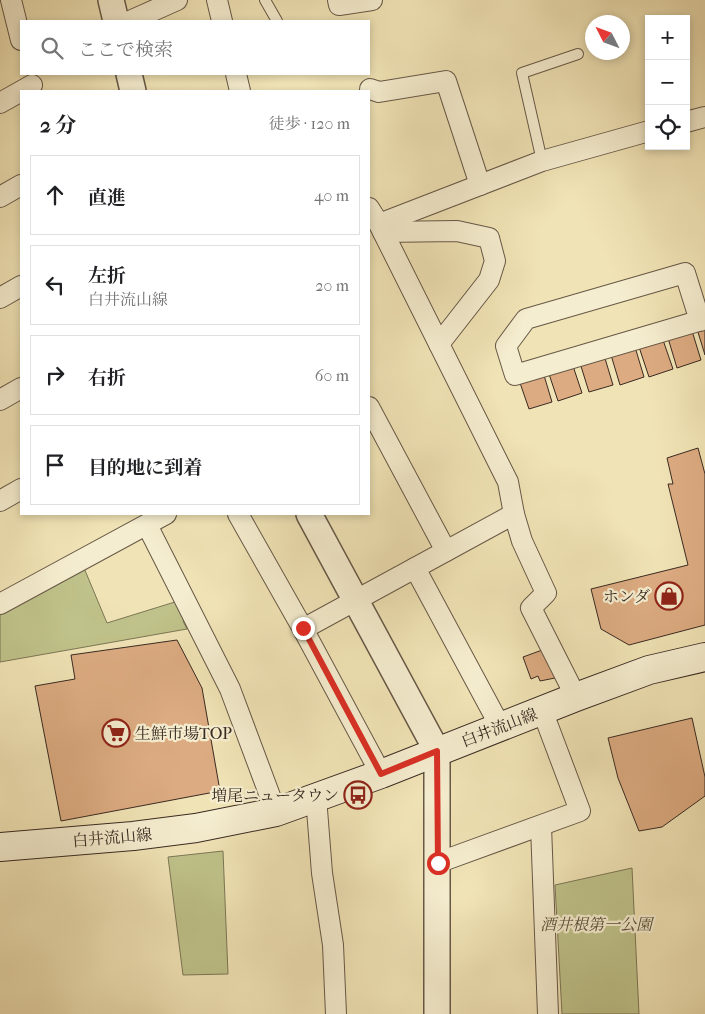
<!DOCTYPE html>
<html lang="ja">
<head>
<meta charset="utf-8">
<style>
	:root { --surface:#fff; --page:#f6f6f6; --text:#202124; --muted:#757577; --line:#e0e0e0 }
	body { margin:0; font-family:"IM FELL French Canon","Noto Serif JP",serif; background:var(--page); color:var(--text) }
	.controls { position:absolute; right:15px; top:15px; display:grid; overflow:hidden; border-radius:0px; box-shadow:0 2px 8px #0003 }
	.controls button { width:45px; height:45px; display:grid; place-items:center; padding:0; border:0; border-bottom:1px solid var(--line); background:var(--surface); color:var(--text); font:25px sans-serif }
	.compass { position:absolute; left:585px; top:15px; width:45px; height:45px; border-radius:50%; background:var(--surface); box-shadow:0 2px 8px #0003; rotate:312deg }
	.stop { position:absolute; width:15px; height:15px; margin:-11px; border:4px solid #d93025; border-radius:50%; background:#fff }
	.stop.end { background:#d93025; border-color:#fff; box-shadow:0 1px 5px #0008 }
	.list { margin:0; padding:0; list-style:none }
	h2 { display:flex; justify-content:space-between; align-items:center; height:65px; margin:0; padding:0 20px; font-size:21px }
	h2 small { font-size:16px; font-weight:400; color:var(--muted) }
	.list li { display:grid; grid-template-columns:32px 1fr auto; gap:15px; align-items:center; box-sizing:border-box; height:80px; margin:0 10px 10px; padding:0 10px; border:1px solid var(--line); border-radius:0px }
	.list b { display:block; font-size:19px; white-space:nowrap }
	.list p { margin:0; font-size:16px; white-space:nowrap; color:var(--muted) }
	.list em { font-size:16px; font-style:normal; color:var(--muted) }
	.icon { flex:none; width:28px; height:28px; fill:none; stroke:currentColor; stroke-width:2; stroke-linecap:round; stroke-linejoin:round }
	.map { position:relative; flex:none; width:705px; height:1014px; overflow:hidden }
	.search { position:absolute; background:var(--surface); box-shadow:0 2px 8px #0003; left:20px; top:20px; width:350px; height:55px; display:flex; align-items:center; gap:12px; box-sizing:border-box; padding:0 18px; border-radius:0px; color:var(--muted); font-size:19px }
	.panel { position:absolute; background:var(--surface); box-shadow:0 2px 8px #0003; left:20px; top:90px; width:350px; height:425px; border-radius:0px }
	.map>svg:first-child { display:block }
	.green { fill:#bfc28a; stroke:#7c7656 }
	.building { fill:#dcab81; stroke:#392a22 }
	.lines { fill:none; stroke-linecap:round; stroke-linejoin:round }
	.service-casing { stroke:#675847; stroke-width:12 }
	.minor-casing { stroke:#675847; stroke-width:22 }
	.tertiary-casing { stroke:#675847; stroke-width:28 }
	.secondary-casing { stroke:#392a22; stroke-width:30 }
	.service { stroke:#f5edcf; stroke-width:10 }
	.minor { stroke:#f5edcf; stroke-width:20 }
	.tertiary { stroke:#f5edcf; stroke-width:25 }
	.secondary { stroke:#f5edcf; stroke-width:28 }
	.route { stroke:#d93025; stroke-width:6 }
	.labels { text-anchor:middle; stroke-width:4.5; stroke-linejoin:round; paint-order:stroke }
	.poi-label { font-size:16px; fill:#392a22; stroke:#f5edcf; text-anchor:end }
	.street-label { font-size:16px; fill:#392a22; stroke:#f5edcf }
	.park-label { font-size:16px; font-style:italic; fill:#5a503c; stroke:#f5edcf }
</style>
</head>
<body>
<div class="map">
<svg width="705" height="1014" viewBox="0 0 705 1014">
	<rect width="100%" height="100%" fill="#f0e3b5"/>
	<filter id="stains"><feTurbulence type="fractalNoise" baseFrequency=".004" numOctaves="4"/><feColorMatrix values="0 0 0 0 .2 0 0 0 0 .09 0 0 0 0 .02 0 0 0 .5 -.17"/></filter>
	<radialGradient id="worn" r=".72"><stop offset=".6" stop-color="#630" stop-opacity="0"/><stop offset="1" stop-color="#630" stop-opacity=".3"/></radialGradient>
	<g class="green">
		<polygon points="84,568 107,623 178,601 186,616 183,621 187,629 0,662 0,613"/>
		<polygon points="223,851 228,974 183,975 168,857"/>
		<polygon points="632,868 639,1014 562,1014 555,885"/>
	</g>
	<g class="building">
		<polygon points="705,326 705,355 697,329"/>
		<polygon points="692,331 701,360 677,368 668,338"/>
		<polygon points="663,340 673,369 649,377 639,347"/>
		<polygon points="635,347 644,377 620,385 611,355"/>
		<polygon points="604,355 613,385 589,392 580,363"/>
		<polygon points="572,363 582,393 558,401 548,371"/>
		<polygon points="543,372 552,402 529,409 519,380"/>
		<polygon points="698,448 705,474 705,625 629,645 601,629 591,589 688,565 668,484 673,484 667,458"/>
		<polygon points="177,640 202,688 220,791 61,821 35,686 75,679 71,655"/>
		<polygon points="545,649 555,678 540,681 538,676 531,679 523,657"/>
		<polygon points="692,718 705,777 705,796 662,827 639,831 618,778 608,738"/>
	</g>
	<g class="lines">
		<g class="service-casing">
			<g id="service">
				<polyline points="265,0 277,21"/>
				<polyline points="542,161 522,73 578,54"/>
			</g>
		</g>
		<g class="minor-casing">
			<g id="minor">
				<polyline points="11,0 21,40"/>
				<polyline points="217,0 222,21"/>
				<polyline points="338,0 339,5 372,0"/>
				<polyline points="130,21 177,0"/>
				<polyline points="236,74 240,91"/>
				<polyline points="370,89 379,92 446,81 480,185"/>
				<polyline points="0,103 32,85"/>
				<polyline points="686,122 705,117"/>
				<polyline points="0,197 21,185"/>
				<polyline points="369,208 379,224 508,482 514,514 522,541 546,593 531,608 576,697"/>
				<polyline points="379,224 542,161 649,131"/>
				<polyline points="383,232 457,231 489,238 495,261 489,280 439,344"/>
				<polyline points="0,298 21,286"/>
				<polyline points="700,321 685,273 526,319 506,346 515,375 705,319"/>
				<polyline points="0,400 21,388"/>
				<polyline points="369,407 446,551"/>
				<polyline points="0,501 21,489"/>
				<polyline points="238,514 303,629 381,774"/>
				<polyline points="147,525 230,689 276,812"/>
				<polyline points="415,568 500,726"/>
				<polyline points="0,604 166,514"/>
				<polyline points="303,629 514,514"/>
				<polyline points="316,797 322,873 333,945 336,1014"/>
				<polyline points="541,826 548,1014"/>
				<polyline points="437,863 580,811 542,710"/>
			</g>
		</g>
		<g class="tertiary-casing">
			<g id="tertiary">
				<polyline points="111,0 116,21"/>
				<polyline points="129,74 133,91"/>
				<polyline points="309,514 437,751 437,1014"/>
			</g>
		</g>
		<g class="secondary-casing">
			<polyline id="secondary" points="0,847 133,836 196,828 276,812 381,774 576,697 649,670 705,657"/>
		</g>
		<use href="#service" class="service"/>
		<use href="#minor" class="minor"/>
		<use href="#tertiary" class="tertiary"/>
		<use href="#secondary" class="secondary"/>
	</g>
	<g class="lines">
		<polyline class="route" points="303,628 381,774 437,751 438,863"/>
	</g>
	<defs>
		<g id="shop-ring" transform="scale(1.4375)"><circle r="9.5" fill="#f5edcf" stroke="#8f2418" stroke-width="1.5"/><path d="M-5-2.5h2.3a2.7 3.5 0 0 1 5.4 0H5L5.5 6h-11ZM-1.5-2.5h3a1.5 2.3 0 0 0-3 0Z" fill="#8f2418"/></g>
		<g id="supermarket-ring" transform="scale(1.4375)"><circle r="9.5" fill="#f5edcf" stroke="#8f2418" stroke-width="1.5"/><path d="M-6-5.5h2.5l.6 2H6L4.5 2H-2.5L-4.4-4H-6ZM-1.5 3.2a1.3 1.3 0 1 0 .1 0ZM3 3.2a1.3 1.3 0 1 0 .1 0Z" fill="#8f2418"/></g>
		<g id="bus-ring" transform="scale(1.4375)"><circle r="9.5" fill="#f5edcf" stroke="#8f2418" stroke-width="1.5"/><path d="M-5-6H5V4H4V6H2V4H-2V6H-4V4H-5ZM-3.5-4V0h7V-4ZM-3.5 1.2v1.5H-2V1.2ZM2 1.2v1.5H3.5V1.2Z" fill="#8f2418"/></g>
	</defs>
	<g fill-rule="evenodd">
		<use href="#shop-ring" x="669" y="596"/>
		<use href="#supermarket-ring" x="116" y="733"/>
		<use href="#bus-ring" x="358" y="795"/>
	</g>
	<g class="labels">
		<g class="poi-label">
			<text x="650" y="602">ホンダ</text>
			<text x="135" y="739" text-anchor="start">生鮮市場TOP</text>
			<text x="339" y="801">増尾ニュータウン</text>
		</g>
		<g class="street-label">
			<text transform="translate(499 727) rotate(-21)" y="6">白井流山線</text>
			<text transform="translate(112 837) rotate(-5)" y="6">白井流山線</text>
		</g>
		<g class="park-label">
			<text x="596" y="930">酒井根第一公園</text>
		</g>
	</g>
	<rect width="100%" height="100%" filter="url(#stains)"/>
	<rect width="100%" height="100%" fill="url(#worn)"/>
</svg>
<div class="controls">
<button>+</button>
<button>−</button>
<button><svg class="icon" aria-label="locate" viewBox="0 0 24 24"><circle cx="12" cy="12" r="6"/><path d="M12 2v4M12 18v4M2 12h4M18 12h4"/></svg></button>
</div>
<svg class="compass" viewBox="-18 -18 36 36"><path d="M0-13l5 13h-10z" fill="#e53935"/><path d="M0 13l5-13h-10z" fill="#757577"/></svg>
<div class="stop" style="left:438px;top:863px"></div>
<div class="stop end" style="left:303px;top:628px"></div>
<div class="search"><svg class="icon" aria-label="search" viewBox="0 0 24 24"><circle cx="10" cy="10" r="6"/><path d="M15 15l6 6"/></svg>ここで検索</div>
<section class="panel">
<h2>2 分<small>徒歩 · 120 m</small></h2>
<ul class="list">
<li><svg class="icon" aria-label="ahead" viewBox="0 0 24 24"><path d="M12 20V5M6 11l6-6 6 6"/></svg><div><b>直進</b></div><em>40 m</em></li>
<li><svg class="icon" aria-label="left" viewBox="0 0 24 24"><path d="M17 20v-9H6M10 6l-5 5 5 5"/></svg><div><b>左折</b><p>白井流山線</p></div><em>20 m</em></li>
<li><svg class="icon" aria-label="right" viewBox="0 0 24 24"><path d="M7 20v-9h11M14 6l5 5-5 5"/></svg><div><b>右折</b></div><em>60 m</em></li>
<li><svg class="icon" aria-label="arrive" viewBox="0 0 24 24"><path d="M6 21V4h12l-3 4 3 4H6"/></svg><div><b>目的地に到着</b></div></li>
</ul>
</section>
</div>
</body>
</html>
